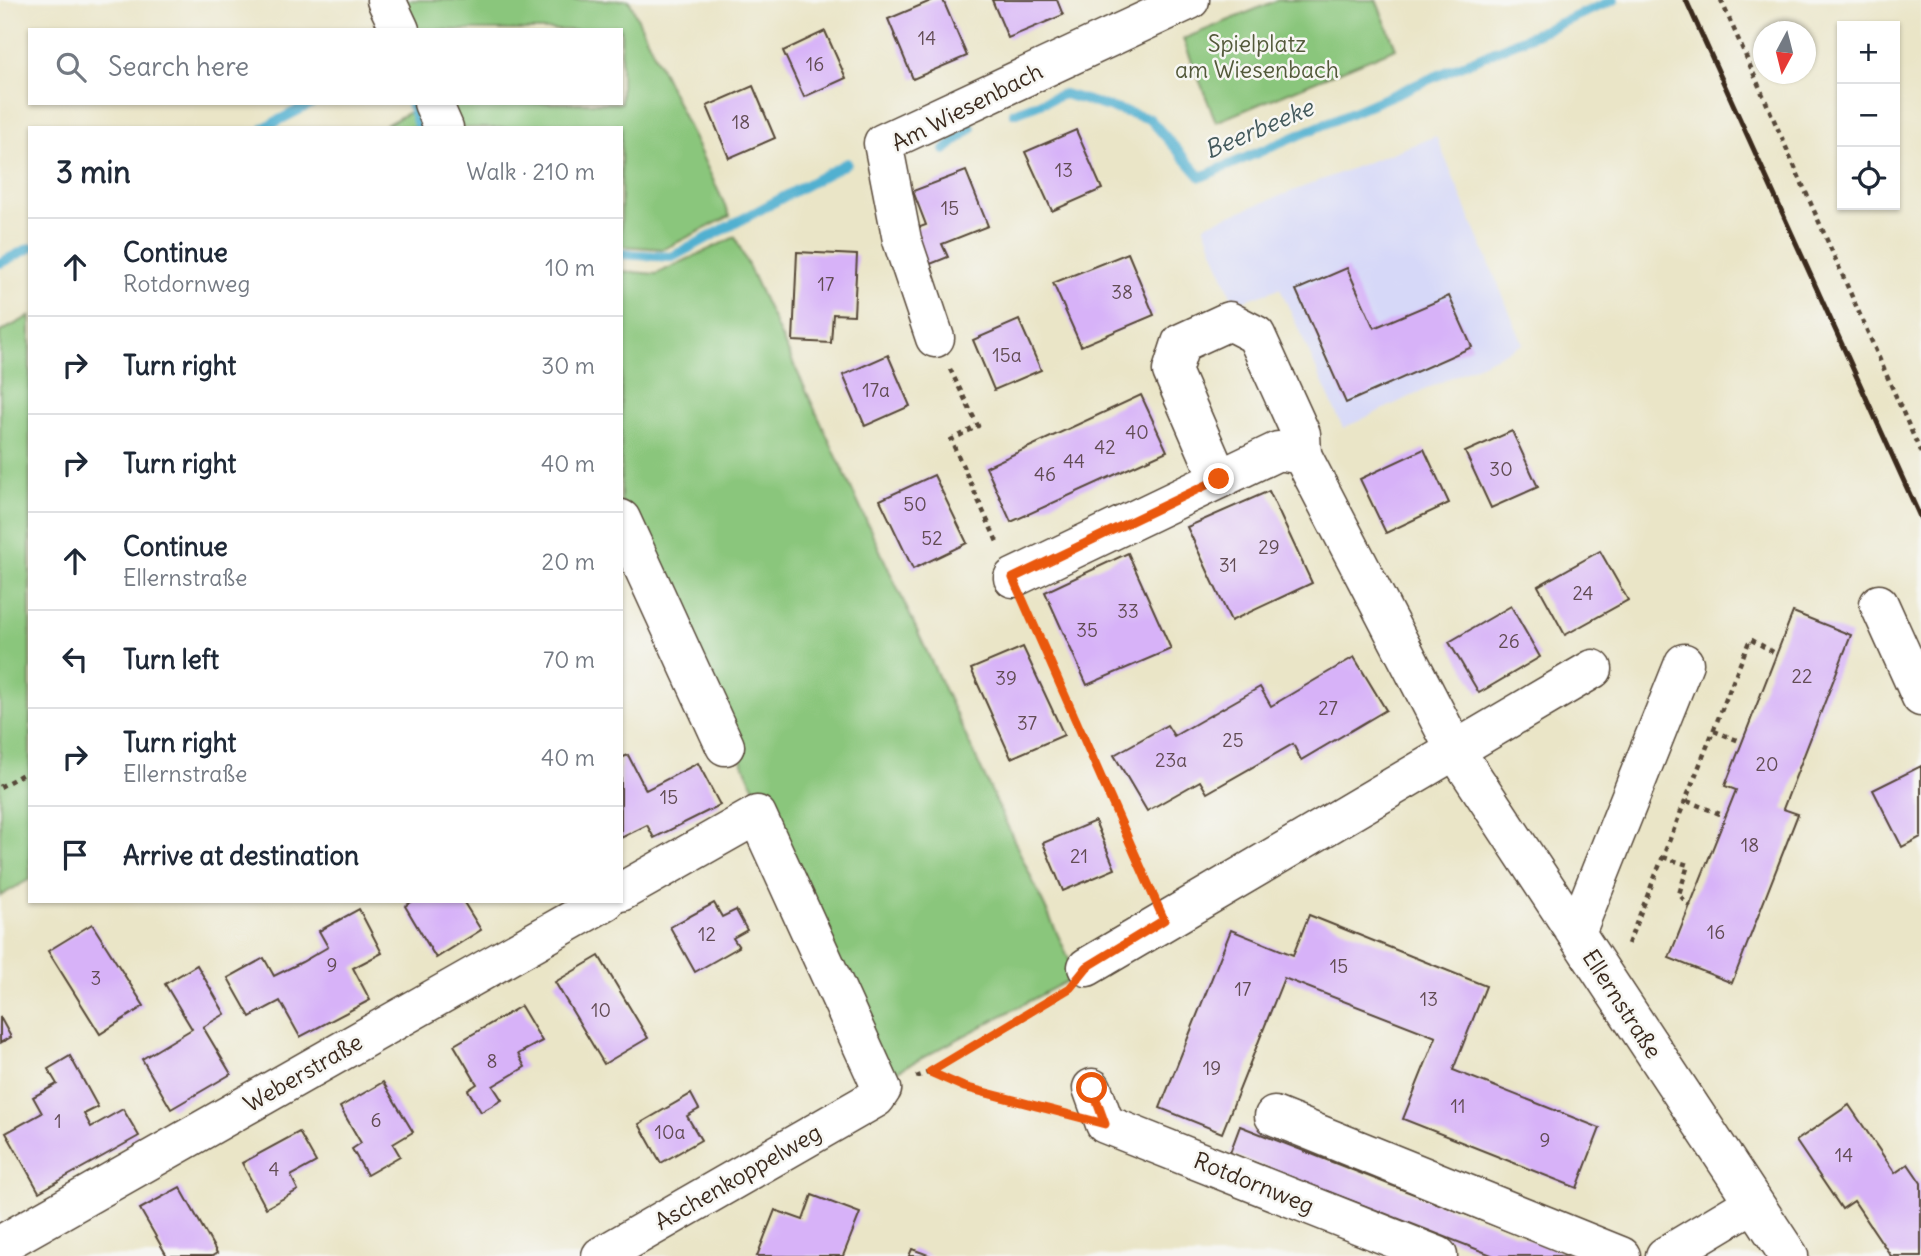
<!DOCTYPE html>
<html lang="en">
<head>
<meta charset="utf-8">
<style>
	:root { --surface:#fff; --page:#f2f2f3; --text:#1f2937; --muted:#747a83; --line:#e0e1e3 }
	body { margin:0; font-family:Delius,sans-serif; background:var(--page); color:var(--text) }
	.controls { position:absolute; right:21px; top:21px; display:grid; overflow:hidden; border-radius:0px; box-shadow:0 2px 5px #0004 }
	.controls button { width:63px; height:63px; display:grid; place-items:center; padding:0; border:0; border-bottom:2px solid var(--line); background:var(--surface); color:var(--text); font:35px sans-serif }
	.compass { position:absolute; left:1753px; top:21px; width:63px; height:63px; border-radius:50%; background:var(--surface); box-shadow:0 2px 5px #0004; rotate:187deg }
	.stop { position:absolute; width:21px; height:21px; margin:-16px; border:5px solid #ea580c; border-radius:50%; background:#fff }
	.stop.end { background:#ea580c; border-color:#fff; box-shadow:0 2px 7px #0008 }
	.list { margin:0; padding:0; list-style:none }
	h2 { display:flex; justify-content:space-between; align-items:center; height:91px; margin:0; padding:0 28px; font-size:30px }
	h2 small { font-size:23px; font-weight:400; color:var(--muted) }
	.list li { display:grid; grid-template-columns:46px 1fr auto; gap:21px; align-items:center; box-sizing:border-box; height:98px; padding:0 28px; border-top:2px solid var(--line) }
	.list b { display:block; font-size:26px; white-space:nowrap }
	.list p { margin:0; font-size:23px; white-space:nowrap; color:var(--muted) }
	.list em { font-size:23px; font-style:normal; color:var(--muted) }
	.icon { flex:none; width:38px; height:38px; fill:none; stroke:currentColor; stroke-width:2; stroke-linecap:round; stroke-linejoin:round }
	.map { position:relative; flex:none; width:1921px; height:1256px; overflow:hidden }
	.search { position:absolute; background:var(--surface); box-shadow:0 2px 5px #0004; left:28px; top:28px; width:595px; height:77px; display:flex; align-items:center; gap:18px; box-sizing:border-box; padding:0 24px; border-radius:0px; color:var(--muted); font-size:26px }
	.panel { position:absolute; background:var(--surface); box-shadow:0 2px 5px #0004; left:28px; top:126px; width:595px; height:777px; border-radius:0px }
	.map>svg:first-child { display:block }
	.built { fill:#d6d8f8 }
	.green { fill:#8ac67c; stroke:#62784d; stroke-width:2 }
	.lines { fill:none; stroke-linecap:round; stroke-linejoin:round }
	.stream { stroke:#51b0d0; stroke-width:10 }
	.building { fill:#d7b2f8 }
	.minor-casing { stroke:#554637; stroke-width:41 }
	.path { stroke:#554637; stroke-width:4.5; stroke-dasharray:5 5; stroke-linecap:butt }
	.minor { stroke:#fff; stroke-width:38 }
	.rail { stroke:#3b2a1e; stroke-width:5 }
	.route { stroke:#ea580c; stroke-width:9 }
	.labels { text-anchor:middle; stroke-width:5; stroke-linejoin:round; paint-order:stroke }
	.number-label { font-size:19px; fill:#624c54 }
	.park-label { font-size:23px; fill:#53593a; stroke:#f6f6f2 }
	.street-label { font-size:23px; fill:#3b2a1e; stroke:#f6f6f2 }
	.water-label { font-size:24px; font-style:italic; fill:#43595c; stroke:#f6f6f2 }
</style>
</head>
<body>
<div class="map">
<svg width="1921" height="1256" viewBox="0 0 1921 1256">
	<rect width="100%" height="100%" fill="#f6f6f2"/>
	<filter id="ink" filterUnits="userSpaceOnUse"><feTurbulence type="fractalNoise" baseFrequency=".0143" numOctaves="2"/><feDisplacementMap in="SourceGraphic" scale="14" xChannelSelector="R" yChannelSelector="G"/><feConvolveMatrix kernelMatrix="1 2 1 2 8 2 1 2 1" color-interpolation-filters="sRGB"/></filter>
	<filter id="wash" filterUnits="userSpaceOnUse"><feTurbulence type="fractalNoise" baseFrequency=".00686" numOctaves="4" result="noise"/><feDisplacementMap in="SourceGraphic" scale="28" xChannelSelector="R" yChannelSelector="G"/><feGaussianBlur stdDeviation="1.57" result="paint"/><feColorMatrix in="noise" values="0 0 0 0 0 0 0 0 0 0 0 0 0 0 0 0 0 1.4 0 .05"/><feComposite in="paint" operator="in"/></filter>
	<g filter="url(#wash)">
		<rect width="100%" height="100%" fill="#eae5c7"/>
		<polygon class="built" points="1436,136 1523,344 1343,428 1280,288 1234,304 1204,225"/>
		<g class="green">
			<polygon points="394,0 629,0 730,216 664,249 621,246 621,128 453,128 442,103 621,103 621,30 408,30"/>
			<polygon points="1278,0 1376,0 1396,48 1216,122 1183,39"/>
			<polygon points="419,107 429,128 380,128"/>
			<polygon points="735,237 1075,972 1069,980 894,1073 886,1072 621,501 621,271 656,274"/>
			<polygon points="30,316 30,879 0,896 0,332"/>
		</g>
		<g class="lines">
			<g class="stream">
				<polyline points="411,103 419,128"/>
				<polyline points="1014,113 1064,94 1150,119 1201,177 1614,0"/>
				<polyline points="264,128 312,103"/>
				<polyline points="945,150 971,128"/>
				<polyline points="621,254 672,257 847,163"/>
				<polyline points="0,263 30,248"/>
			</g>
		</g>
		<g id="blocks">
			<g class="building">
				<polygon points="933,0 943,0 967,56 913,79 888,19"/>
				<polygon points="992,0 1057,0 1063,15 1008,38"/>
				<polygon points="825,31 846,78 804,97 783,51"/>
				<polygon points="753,86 775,138 729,158 707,106"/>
				<polygon points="1076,130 1102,189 1052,211 1025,152"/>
				<polygon points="966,171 988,226 942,244 948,257 923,267 909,231 926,225 913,191"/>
				<polygon points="797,252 857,255 854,315 833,314 831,343 793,341"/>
				<polygon points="1128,253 1154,315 1081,346 1053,283"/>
				<polygon points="1347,268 1374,328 1449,296 1472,347 1346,403 1296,290"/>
				<polygon points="1019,320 1041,370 994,390 973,340"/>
				<polygon points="888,355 910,406 865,426 843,375"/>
				<polygon points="1141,395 1167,451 1011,522 986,467"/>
				<polygon points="1512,431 1538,487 1491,508 1465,452"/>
				<polygon points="1424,449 1449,503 1386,533 1360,479"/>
				<polygon points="934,475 967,543 913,569 880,500"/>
				<polygon points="1269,491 1312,583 1231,621 1187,527"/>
				<polygon points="1600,551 1628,600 1565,635 1538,586"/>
				<polygon points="1128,553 1171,649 1087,685 1045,592"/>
				<polygon points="1511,606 1540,657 1479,693 1449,642"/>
				<polygon points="1793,612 1851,635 1783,809 1798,814 1732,983 1669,958 1736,790 1725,786"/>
				<polygon points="1023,647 1064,735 1011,758 971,669"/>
				<polygon points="1354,657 1386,710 1301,760 1293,744 1207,793 1200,781 1147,811 1114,755 1167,725 1174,736 1260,687 1271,706"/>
				<polygon points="628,755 646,790 698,763 720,805 654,838 647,825 621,838 621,758"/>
				<polygon points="1921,766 1921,837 1902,847 1873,790"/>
				<polygon points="1095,821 1115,869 1063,891 1043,843"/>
				<polygon points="413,901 463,901 481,930 436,958 405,906"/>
				<polygon points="714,903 722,917 736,910 747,930 733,938 739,947 695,972 670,927"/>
				<polygon points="359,909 382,953 353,968 370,1000 300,1037 280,1001 250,1017 228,978 264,958 274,976 302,962 328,947 319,931"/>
				<polygon points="1309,915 1486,986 1453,1070 1600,1128 1577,1188 1403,1119 1436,1037 1284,978 1222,1133 1160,1108 1231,930 1293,955"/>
				<polygon points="92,924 144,1006 100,1034 48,951"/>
				<polygon points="599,956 648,1038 604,1064 555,982"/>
				<polygon points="197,965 225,1014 203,1027 231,1074 171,1109 142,1059 192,1029 165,984"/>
				<polygon points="521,1006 542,1041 518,1054 525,1067 493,1086 502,1100 481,1112 468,1090 477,1084 454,1045"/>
				<polygon points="0,1017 11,1037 0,1043"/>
				<polygon points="70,1056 98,1107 84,1114 91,1127 123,1109 139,1136 39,1192 6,1133 42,1113 33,1097 57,1084 48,1069"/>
				<polygon points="383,1082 413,1132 393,1144 400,1156 367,1175 352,1149 361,1143 340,1107"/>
				<polygon points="691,1094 699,1109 687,1116 701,1140 661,1163 639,1124"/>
				<polygon points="1849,1105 1895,1173 1908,1164 1921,1183 1921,1256 1891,1256 1854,1201 1842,1209 1796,1141"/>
				<polygon points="1240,1126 1572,1256 1494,1256 1230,1153"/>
				<polygon points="299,1132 316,1162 291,1176 298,1190 266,1208 242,1163"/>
				<polygon points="180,1187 217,1253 212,1256 167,1256 140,1209"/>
				<polygon points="812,1195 860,1213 843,1256 757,1256 775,1210 803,1220"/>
				<polygon points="912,1249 931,1256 909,1256"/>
			</g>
		</g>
	</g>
	<g filter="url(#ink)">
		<use href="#blocks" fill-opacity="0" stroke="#554637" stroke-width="2"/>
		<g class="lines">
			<g class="minor-casing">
				<g id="minor">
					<polyline points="386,0 400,30"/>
					<polyline points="433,103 444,128"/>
					<polyline points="935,338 902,240 883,143 1190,0"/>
					<polyline points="1219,479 1172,371 1181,343 1229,321 1256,335 1301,434 1302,455"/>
					<polyline points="621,519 725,746"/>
					<polyline points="1013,578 1278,451 1302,455 1455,750 1789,1256"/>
					<polyline points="1879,604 1921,697"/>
					<polyline points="1576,933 1684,663"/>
					<polyline points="1087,967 1593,669"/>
					<polyline points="1092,1088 1105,1124 1438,1256"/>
					<polyline points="1274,1116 1621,1256"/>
					<polyline points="0,1245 606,901"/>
					<polyline points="601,1256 876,1098 882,1089 757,815 621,892"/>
					<polyline points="1665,1256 1753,1203"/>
				</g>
			</g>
			<g class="path">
				<polyline points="1721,0 1921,453"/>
				<polyline points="950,369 978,426 951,440 998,544"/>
				<polyline points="1027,610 1150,887"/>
				<polyline points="1714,731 1742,742"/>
				<polyline points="0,787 30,770"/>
				<polyline points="1687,801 1725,816"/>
				<polyline points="1663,857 1688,865 1679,894 1690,907"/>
				<polyline points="1628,944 1750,639 1777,654"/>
				<polyline points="931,1073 964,1087 1063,1113"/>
				<polyline points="916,1077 930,1072 1063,993"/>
			</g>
			<use href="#minor" class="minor"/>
			<polyline class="rail" points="1686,0 1921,519"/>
		</g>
	</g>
	<g class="lines" filter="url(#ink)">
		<polyline class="route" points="1092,1088 1105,1124 964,1087 930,1072 1070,988 1087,967 1164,920 1013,578 1219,479"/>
	</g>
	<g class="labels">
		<g class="number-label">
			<text x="927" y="45">14</text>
			<text x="815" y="71">16</text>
			<text x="741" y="129">18</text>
			<text x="1064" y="177">13</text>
			<text x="950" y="215">15</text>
			<text x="826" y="291">17</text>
			<text x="1122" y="299">38</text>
			<text x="1007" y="362">15a</text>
			<text x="876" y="397">17a</text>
			<text x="1137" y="439">40</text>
			<text x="1105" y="454">42</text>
			<text x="1074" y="468">44</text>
			<text x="1501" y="476">30</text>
			<text x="1045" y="481">46</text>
			<text x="915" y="511">50</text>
			<text x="932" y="545">52</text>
			<text x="1269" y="554">29</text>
			<text x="1228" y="572">31</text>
			<text x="1583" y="600">24</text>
			<text x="1128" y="618">33</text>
			<text x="1087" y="637">35</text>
			<text x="1509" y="648">26</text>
			<text x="1802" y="683">22</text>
			<text x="1006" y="685">39</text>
			<text x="1328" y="715">27</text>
			<text x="1027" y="730">37</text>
			<text x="1233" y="747">25</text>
			<text x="1171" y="767">23a</text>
			<text x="1767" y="771">20</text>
			<text x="669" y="804">15</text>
			<text x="1750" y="852">18</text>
			<text x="1079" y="863">21</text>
			<text x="1716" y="939">16</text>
			<text x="707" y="941">12</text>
			<text x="332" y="972">9</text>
			<text x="1339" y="973">15</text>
			<text x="96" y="985">3</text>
			<text x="1243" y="996">17</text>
			<text x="1429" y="1006">13</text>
			<text x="601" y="1017">10</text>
			<text x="492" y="1068">8</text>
			<text x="1212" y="1075">19</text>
			<text x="1458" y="1113">11</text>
			<text x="376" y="1127">6</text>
			<text x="58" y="1128">1</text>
			<text x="670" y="1139">10a</text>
			<text x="1545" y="1147">9</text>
			<text x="1844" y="1162">14</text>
			<text x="274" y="1176">4</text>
		</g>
		<g class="park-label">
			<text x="1257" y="52">Spielplatz<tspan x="1257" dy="26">am Wiesenbach</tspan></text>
		</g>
		<g class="street-label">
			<text transform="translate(967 107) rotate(-27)" y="8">Am Wiesenbach</text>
			<text transform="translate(1622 1004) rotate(57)" y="8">Ellernstraße</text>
			<text transform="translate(303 1073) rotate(-30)" y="8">Weberstraße</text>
			<text transform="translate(738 1177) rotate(-30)" y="8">Aschenkoppelweg</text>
			<text transform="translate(1254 1183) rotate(22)" y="8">Rotdornweg</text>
		</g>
		<g class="water-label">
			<text transform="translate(1259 129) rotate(-23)" y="8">Beerbeeke</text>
		</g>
	</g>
</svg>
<div class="controls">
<button>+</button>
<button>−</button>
<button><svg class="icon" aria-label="locate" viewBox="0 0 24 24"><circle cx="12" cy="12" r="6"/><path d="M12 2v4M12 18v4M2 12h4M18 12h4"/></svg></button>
</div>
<svg class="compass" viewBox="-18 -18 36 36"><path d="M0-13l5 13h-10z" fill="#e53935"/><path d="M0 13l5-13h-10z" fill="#747a83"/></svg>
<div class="stop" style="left:1092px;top:1088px"></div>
<div class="stop end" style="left:1219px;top:479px"></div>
<div class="search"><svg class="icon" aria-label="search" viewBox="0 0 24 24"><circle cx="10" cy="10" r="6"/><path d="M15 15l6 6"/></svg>Search here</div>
<section class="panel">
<h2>3 min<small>Walk · 210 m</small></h2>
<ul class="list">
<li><svg class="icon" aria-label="ahead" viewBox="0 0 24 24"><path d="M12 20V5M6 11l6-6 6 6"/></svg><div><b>Continue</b><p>Rotdornweg</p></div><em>10 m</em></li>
<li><svg class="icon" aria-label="right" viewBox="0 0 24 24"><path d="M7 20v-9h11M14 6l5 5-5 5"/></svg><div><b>Turn right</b></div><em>30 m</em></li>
<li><svg class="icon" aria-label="right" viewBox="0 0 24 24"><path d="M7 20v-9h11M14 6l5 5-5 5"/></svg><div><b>Turn right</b></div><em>40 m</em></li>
<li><svg class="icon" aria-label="ahead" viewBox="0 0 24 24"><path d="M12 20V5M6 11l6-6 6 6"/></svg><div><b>Continue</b><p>Ellernstraße</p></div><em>20 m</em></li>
<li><svg class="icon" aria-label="left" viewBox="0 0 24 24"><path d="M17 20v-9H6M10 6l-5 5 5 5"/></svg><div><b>Turn left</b></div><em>70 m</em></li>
<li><svg class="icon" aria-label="right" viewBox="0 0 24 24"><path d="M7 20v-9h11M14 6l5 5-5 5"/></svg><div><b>Turn right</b><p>Ellernstraße</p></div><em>40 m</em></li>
<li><svg class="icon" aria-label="arrive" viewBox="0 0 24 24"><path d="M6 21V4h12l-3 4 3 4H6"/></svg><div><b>Arrive at destination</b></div></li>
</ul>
</section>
</div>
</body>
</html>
